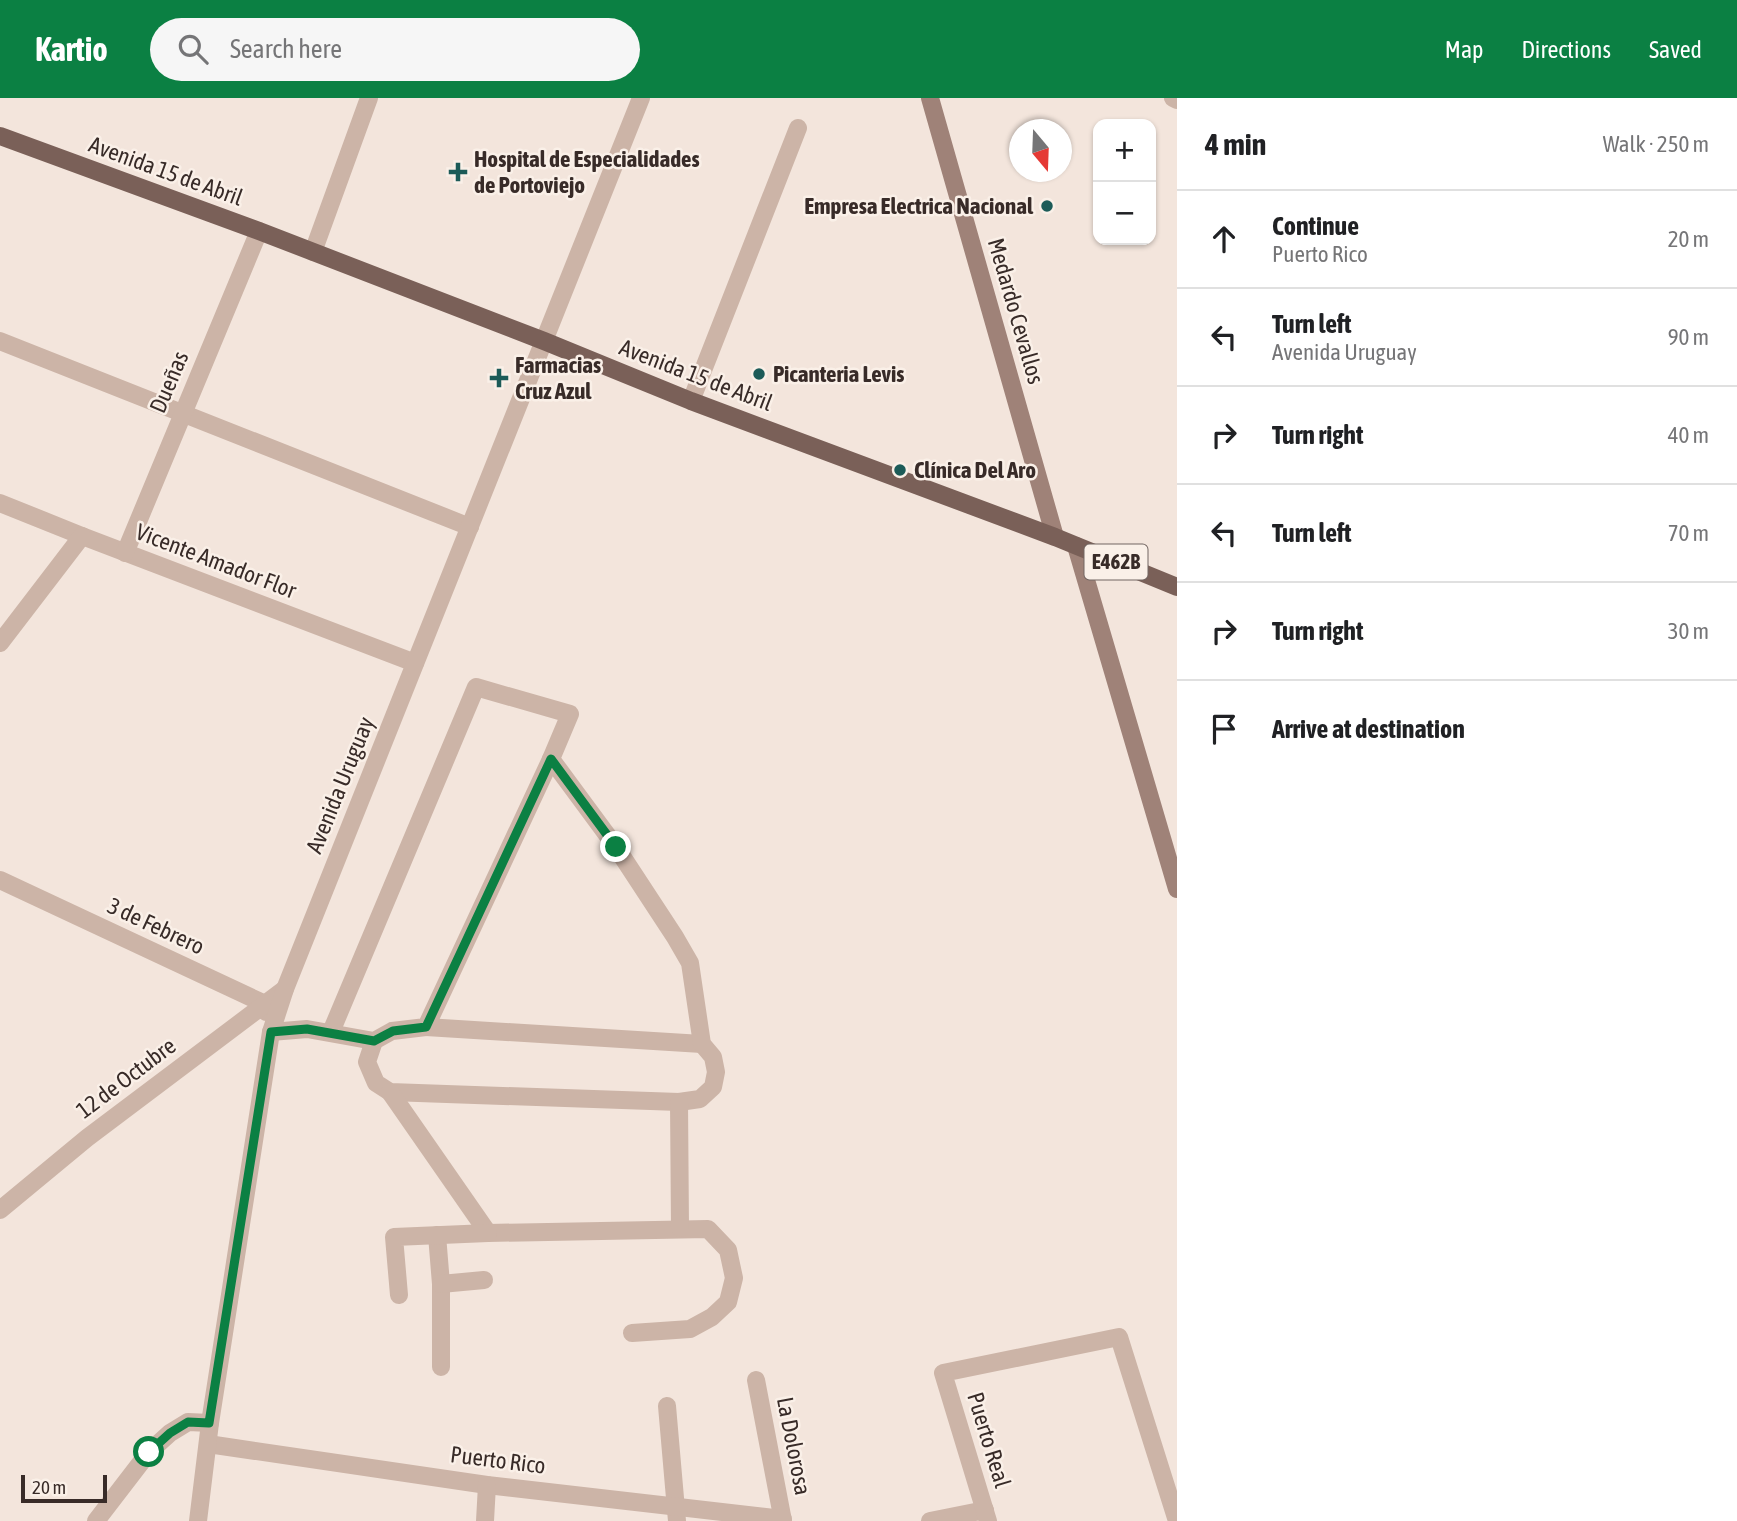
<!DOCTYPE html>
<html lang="en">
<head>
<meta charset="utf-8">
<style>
	:root { --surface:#fff; --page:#f6f6f6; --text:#202124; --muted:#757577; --line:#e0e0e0; --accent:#0b8043 }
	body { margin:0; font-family:"Asap Condensed",sans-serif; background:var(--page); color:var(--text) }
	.controls { position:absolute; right:21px; top:21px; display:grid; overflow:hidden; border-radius:14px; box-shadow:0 2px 5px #0004 }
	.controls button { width:63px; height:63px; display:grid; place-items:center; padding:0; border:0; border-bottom:2px solid var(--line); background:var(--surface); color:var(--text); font:35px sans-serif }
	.compass { position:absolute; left:1009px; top:21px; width:63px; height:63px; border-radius:50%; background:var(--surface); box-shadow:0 2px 5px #0004; rotate:161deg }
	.scale { position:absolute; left:21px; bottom:18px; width:86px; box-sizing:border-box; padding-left:7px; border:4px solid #382b28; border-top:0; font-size:19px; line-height:24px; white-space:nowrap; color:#382b28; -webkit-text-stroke:5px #faf0e8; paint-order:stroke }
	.stop { position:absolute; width:21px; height:21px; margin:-16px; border:5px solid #0b8043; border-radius:50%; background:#fff }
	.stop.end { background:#0b8043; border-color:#fff; box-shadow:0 2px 7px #0008 }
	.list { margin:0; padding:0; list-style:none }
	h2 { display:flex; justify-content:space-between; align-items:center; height:91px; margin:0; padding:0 28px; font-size:30px }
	h2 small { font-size:23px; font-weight:400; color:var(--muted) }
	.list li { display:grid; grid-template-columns:46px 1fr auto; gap:21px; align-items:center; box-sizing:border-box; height:98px; padding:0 28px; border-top:2px solid var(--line) }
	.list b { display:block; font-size:26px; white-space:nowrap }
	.list p { margin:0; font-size:23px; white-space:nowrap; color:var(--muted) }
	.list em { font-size:23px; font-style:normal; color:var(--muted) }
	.icon { flex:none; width:38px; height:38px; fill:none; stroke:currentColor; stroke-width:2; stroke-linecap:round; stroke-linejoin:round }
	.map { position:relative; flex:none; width:1177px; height:1423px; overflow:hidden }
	header { display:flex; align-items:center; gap:42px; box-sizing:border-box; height:98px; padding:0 35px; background:var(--accent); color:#fff }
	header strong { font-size:33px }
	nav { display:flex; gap:38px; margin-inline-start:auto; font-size:24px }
	.search { width:490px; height:63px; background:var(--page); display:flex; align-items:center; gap:18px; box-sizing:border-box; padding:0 24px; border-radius:38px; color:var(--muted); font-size:26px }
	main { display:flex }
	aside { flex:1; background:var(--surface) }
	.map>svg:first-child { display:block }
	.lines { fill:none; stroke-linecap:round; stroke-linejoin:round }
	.lane { stroke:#ccb4a7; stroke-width:18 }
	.street { stroke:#ccb4a7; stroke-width:18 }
	.secondary { stroke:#9f8278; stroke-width:18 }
	.primary { stroke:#7a6058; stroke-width:18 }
	.route { stroke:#0b8043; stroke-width:9 }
	.poi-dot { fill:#1c5b58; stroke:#faf0e8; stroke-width:2.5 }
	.labels { text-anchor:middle; stroke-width:5; stroke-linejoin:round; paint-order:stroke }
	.shield { fill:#faf0e8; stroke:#726662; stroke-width:2 }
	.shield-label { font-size:21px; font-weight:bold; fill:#382b28 }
	.poi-label { font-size:23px; font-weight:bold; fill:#382b28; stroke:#faf0e8; text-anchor:start }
	.street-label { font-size:23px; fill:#382b28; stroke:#faf0e8 }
</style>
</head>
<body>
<header>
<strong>Kartio</strong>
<div class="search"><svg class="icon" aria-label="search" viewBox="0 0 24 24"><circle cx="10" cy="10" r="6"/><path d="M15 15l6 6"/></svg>Search here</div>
<nav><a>Map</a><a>Directions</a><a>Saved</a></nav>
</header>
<main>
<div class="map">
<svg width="1177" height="1423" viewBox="0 0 1177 1423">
	<rect width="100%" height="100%" fill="#f3e5dc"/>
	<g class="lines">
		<g class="lane">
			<polyline points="313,154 369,0"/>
			<polyline points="426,929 702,946"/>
			<polyline points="271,934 307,931 374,943 392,933 426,929 551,661"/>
			<polyline points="331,934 476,589 570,616 551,661 616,749 675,839 690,865 702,946 713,959 716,974 713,989 700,1001 679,1004 390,994 376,985 367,964 374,943"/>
			<polyline points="390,994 488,1135 708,1131 728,1152 734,1180 728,1204 712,1219 690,1231 632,1235"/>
			<polyline points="679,1004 680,1130"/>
			<polyline points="437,1137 441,1186 441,1269"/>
			<polyline points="441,1186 484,1182"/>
			<polyline points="399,1197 394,1139 488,1135"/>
		</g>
		<g class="street">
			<polyline points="1173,0 1177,2"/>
			<polyline points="0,243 470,429"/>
			<polyline points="691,303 798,30"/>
			<polyline points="0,405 82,438 415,565"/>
			<polyline points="125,455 259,133"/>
			<polyline points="0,545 82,438"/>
			<polyline points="0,782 265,906 266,914"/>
			<polyline points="0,1112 87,1040 285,891"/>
			<polyline points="756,1282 783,1423"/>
			<polyline points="667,1308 677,1423"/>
			<polyline points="208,1346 487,1387 783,1421"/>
			<polyline points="96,1423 149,1354 170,1335 188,1324 210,1325"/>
			<polyline points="198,1423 210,1325 271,934 285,891 641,0"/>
			<polyline points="485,1423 487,1387"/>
			<polyline points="930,1423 985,1412"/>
			<polyline points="988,1423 943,1275 1119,1239 1177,1423"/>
		</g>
		<g class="secondary">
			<polyline points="930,0 1055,439"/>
			<polyline points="1076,448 1177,791"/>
		</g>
		<polyline class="primary" points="0,38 259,133 544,243 691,303 1055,439 1177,489"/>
	</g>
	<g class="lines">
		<polyline class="route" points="149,1354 170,1335 188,1324 209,1325 271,934 307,931 374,943 393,933 426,929 551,661 616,749"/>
	</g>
	<g class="poi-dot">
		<path d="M454.5 63.5h7v7h7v7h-7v7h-7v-7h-7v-7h7z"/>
		<circle cx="1047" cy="108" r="7"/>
		<circle cx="759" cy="276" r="7"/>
		<path d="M495.5 269.5h7v7h7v7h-7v7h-7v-7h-7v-7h7z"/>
		<circle cx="900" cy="372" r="7"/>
	</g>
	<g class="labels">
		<rect class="shield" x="1084.5" y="446.5" width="63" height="35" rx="5"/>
		<g class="shield-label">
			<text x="1116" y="471">E462B</text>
		</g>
		<g class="poi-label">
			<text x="474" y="69">Hospital de Especialidades<tspan x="474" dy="26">de Portoviejo</tspan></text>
			<text x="1033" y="116" text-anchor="end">Empresa Electrica Nacional</text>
			<text x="515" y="275">Farmacias<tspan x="515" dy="26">Cruz Azul</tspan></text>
			<text x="773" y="284">Picanteria Levis</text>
			<text x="914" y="380">Clínica Del Aro</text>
		</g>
		<g class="street-label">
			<text transform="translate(166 73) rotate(20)" y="8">Avenida 15 de Abril</text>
			<text transform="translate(1016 213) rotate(74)" y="8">Medardo Cevallos</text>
			<text transform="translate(696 277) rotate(21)" y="8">Avenida 15 de Abril</text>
			<text transform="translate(169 284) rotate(-67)" y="8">Dueñas</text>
			<text transform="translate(216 463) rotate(21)" y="8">Vicente Amador Flor</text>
			<text transform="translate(340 687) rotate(-68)" y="8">Avenida Uruguay</text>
			<text transform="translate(156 828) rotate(25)" y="8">3 de Febrero</text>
			<text transform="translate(126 980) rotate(-37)" y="8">12 de Octubre</text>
			<text transform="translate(989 1342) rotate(73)" y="8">Puerto Real</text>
			<text transform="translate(794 1348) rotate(79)" y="8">La Dolorosa</text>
			<text transform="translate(498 1362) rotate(7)" y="8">Puerto Rico</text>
		</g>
	</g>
</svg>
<div class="controls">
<button>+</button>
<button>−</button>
</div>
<svg class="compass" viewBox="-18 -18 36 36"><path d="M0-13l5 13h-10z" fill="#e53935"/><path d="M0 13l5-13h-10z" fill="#757577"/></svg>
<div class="scale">20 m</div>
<div class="stop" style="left:149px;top:1354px"></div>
<div class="stop end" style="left:616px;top:749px"></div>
</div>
<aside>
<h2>4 min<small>Walk · 250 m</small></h2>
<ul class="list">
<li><svg class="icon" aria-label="ahead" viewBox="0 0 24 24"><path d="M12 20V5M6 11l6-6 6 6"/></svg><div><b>Continue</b><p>Puerto Rico</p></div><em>20 m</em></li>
<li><svg class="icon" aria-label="left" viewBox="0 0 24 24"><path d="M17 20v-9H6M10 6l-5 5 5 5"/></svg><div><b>Turn left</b><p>Avenida Uruguay</p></div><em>90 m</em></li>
<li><svg class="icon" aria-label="right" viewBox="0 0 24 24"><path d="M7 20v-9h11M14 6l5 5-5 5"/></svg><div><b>Turn right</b></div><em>40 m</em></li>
<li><svg class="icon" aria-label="left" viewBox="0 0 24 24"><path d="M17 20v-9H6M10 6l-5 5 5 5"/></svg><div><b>Turn left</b></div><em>70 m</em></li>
<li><svg class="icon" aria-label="right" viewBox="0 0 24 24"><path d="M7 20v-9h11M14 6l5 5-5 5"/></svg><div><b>Turn right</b></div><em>30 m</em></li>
<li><svg class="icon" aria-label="arrive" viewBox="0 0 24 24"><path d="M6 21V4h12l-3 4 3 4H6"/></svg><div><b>Arrive at destination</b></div></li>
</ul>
</aside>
</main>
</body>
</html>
